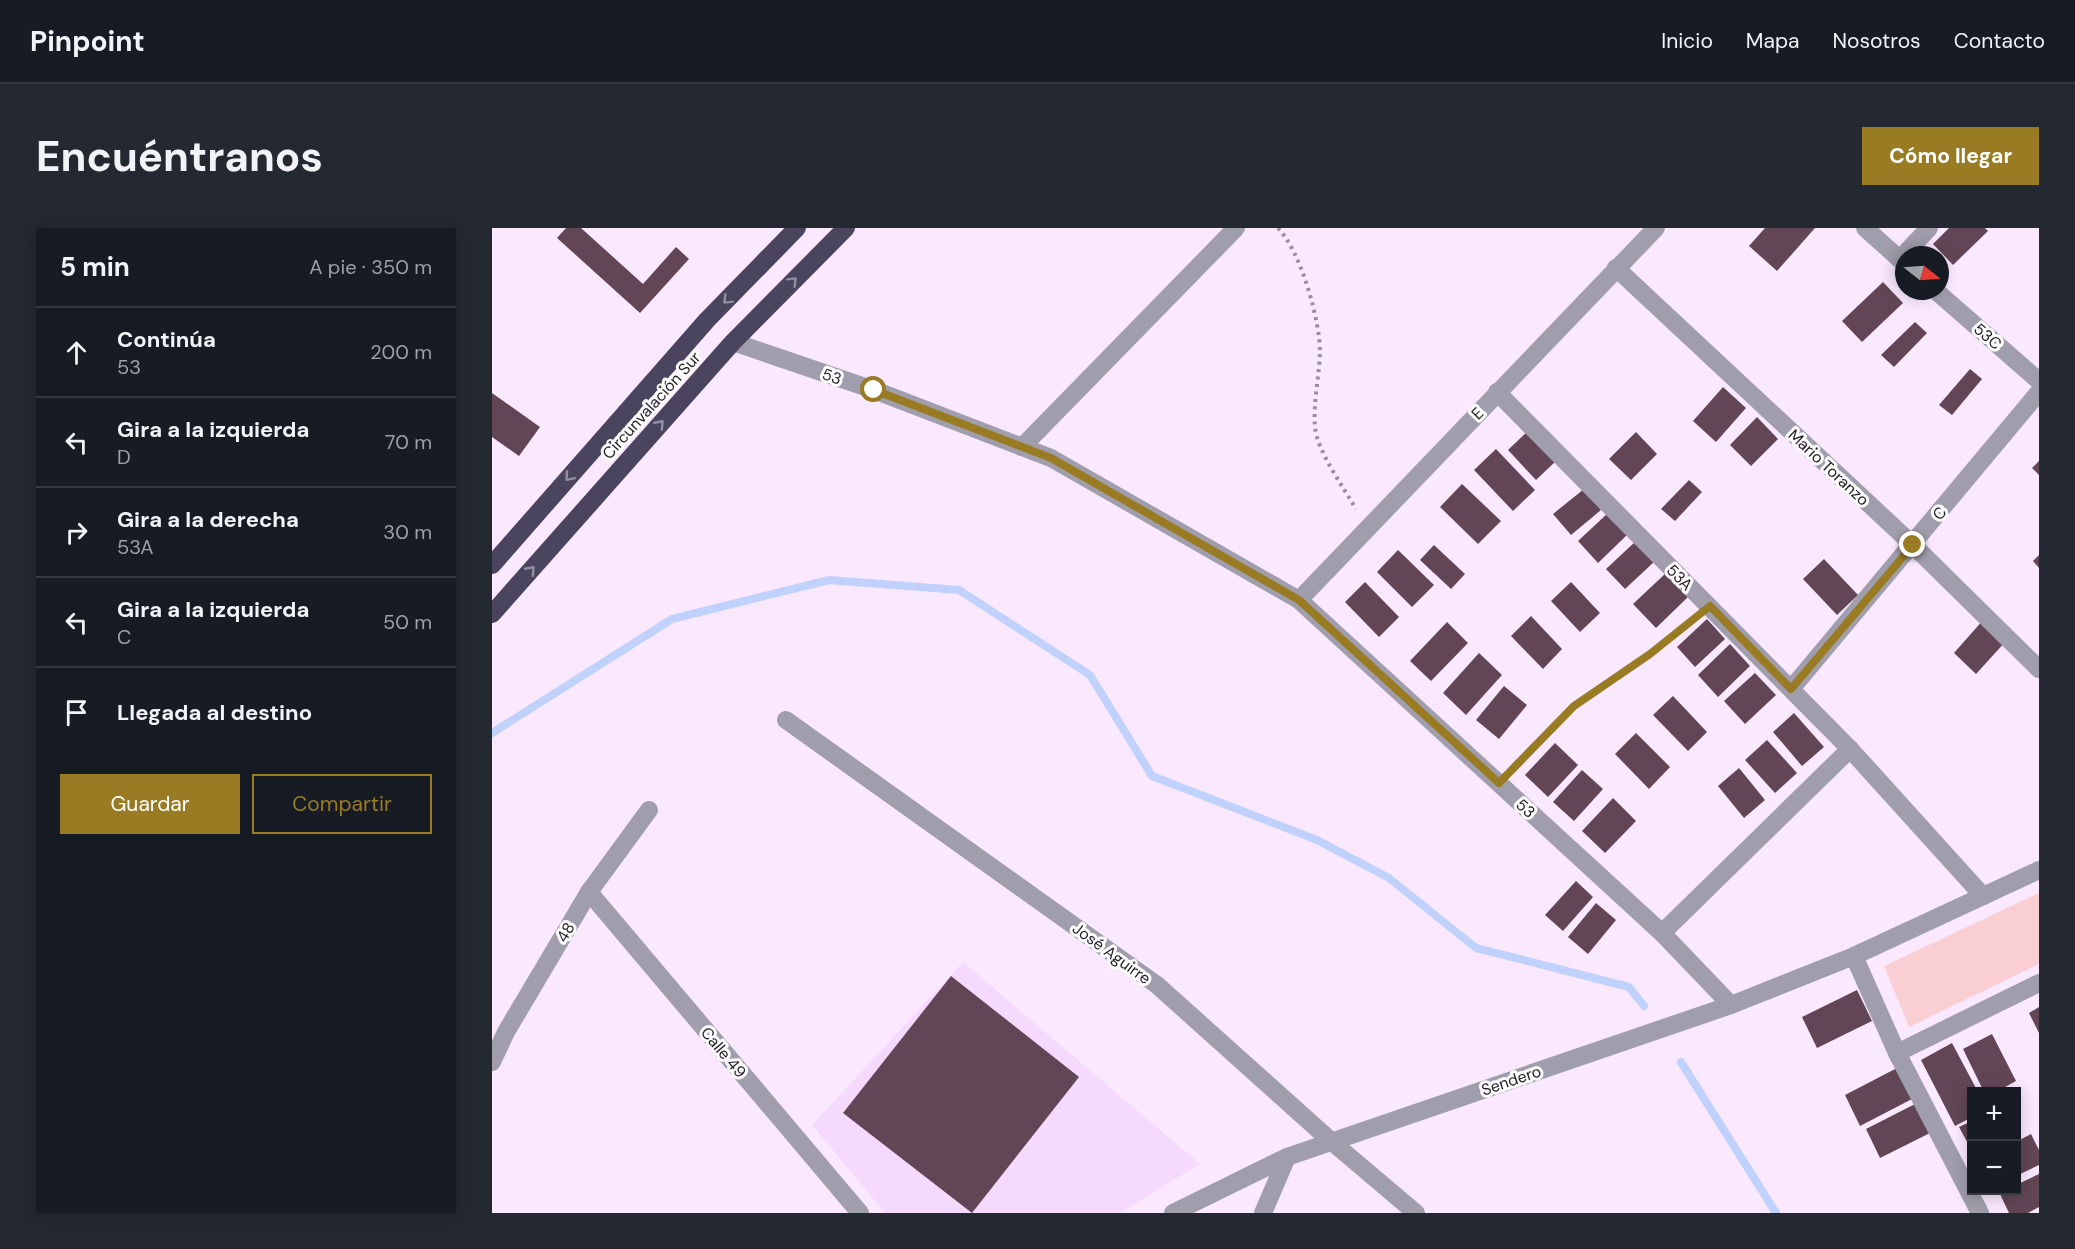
<!DOCTYPE html>
<html lang="es">
<head>
<meta charset="utf-8">
<style>
	:root { --surface:#171b24; --page:#242831; --text:#f1f3f6; --muted:#9ea1a6; --line:#363941; --accent:#997b24 }
	body { margin:0; font-family:"DM Sans",sans-serif; background:var(--page); color:var(--text) }
	.controls { position:absolute; right:18px; bottom:18px; display:grid; overflow:hidden; border-radius:0px; box-shadow:0 3px 15px #0003 }
	.controls button { width:54px; height:54px; display:grid; place-items:center; padding:0; border:0; border-bottom:2px solid var(--line); background:var(--surface); color:var(--text); font:30px sans-serif }
	.compass { position:absolute; left:1403px; top:18px; width:54px; height:54px; border-radius:50%; background:var(--surface); box-shadow:0 3px 15px #0003; rotate:107deg }
	.stop { position:absolute; width:18px; height:18px; margin:-14px; border:4px solid #997b24; border-radius:50%; background:#fff }
	.stop.end { background:#997b24; border-color:#fff; box-shadow:0 2px 6px #0008 }
	.list { margin:0; padding:0; list-style:none }
	h2 { display:flex; justify-content:space-between; align-items:center; height:78px; margin:0; padding:0 24px; font-size:26px }
	h2 small { font-size:20px; font-weight:400; color:var(--muted) }
	.list li { display:grid; grid-template-columns:39px 1fr auto; gap:18px; align-items:center; box-sizing:border-box; height:90px; padding:0 24px; border-top:2px solid var(--line) }
	.list b { display:block; font-size:22px; white-space:nowrap }
	.list p { margin:0; font-size:20px; white-space:nowrap; color:var(--muted) }
	.list em { font-size:20px; font-style:normal; color:var(--muted) }
	.actions { display:flex; gap:12px; padding:18px 24px }
	.actions a { flex:1; padding:14px 0; border:2px solid var(--accent); border-radius:0px; text-align:center; font-size:21px; color:var(--accent) }
	.actions .main { background:var(--accent); color:#fff }
	.icon { flex:none; width:33px; height:33px; fill:none; stroke:currentColor; stroke-width:2; stroke-linecap:round; stroke-linejoin:round }
	.map { position:relative; flex:none; width:1547px; height:985px; overflow:hidden; border-radius:0px }
	header { display:flex; align-items:center; gap:36px; box-sizing:border-box; height:84px; padding:0 30px; background:var(--surface); border-bottom:2px solid var(--line) }
	header strong { font-size:28px }
	nav { display:flex; gap:33px; margin-inline-start:auto; font-size:21px }
	.intro { display:flex; align-items:center; justify-content:space-between; box-sizing:border-box; height:144px; padding:0 36px }
	h1 { margin:0; font-size:42px }
	.button { padding:15px 27px; border-radius:0px; background:var(--accent); color:#fff; font-size:21px; font-weight:700 }
	main { display:flex; gap:36px; padding:0 36px }
	aside { flex:1; background:var(--surface); border-radius:0px; box-shadow:0 3px 15px #0003 }
	.map>svg:first-child { display:block }
	.built { fill:#f6dafd }
	.green { fill:#facfd4 }
	.lines { fill:none; stroke-linecap:round; stroke-linejoin:round }
	.stream { stroke:#c0d2fb; stroke-width:8 }
	.building { fill:#624655 }
	.path { stroke:#998c9d; stroke-width:4; stroke-dasharray:3 4.5; stroke-linecap:butt }
	.minor { stroke:#a09eac; stroke-width:18 }
	.highway { stroke:#4a445f; stroke-width:18 }
	.oneway { stroke:#918e9e }
	.route { stroke:#997b24; stroke-width:8 }
	.labels { text-anchor:middle; stroke-width:6; stroke-linejoin:round; paint-order:stroke }
	.street-label { font-size:16px; fill:#231b25; stroke:#fcfcfc }
</style>
</head>
<body>
<header>
<strong>Pinpoint</strong>
<nav><a>Inicio</a><a>Mapa</a><a>Nosotros</a><a>Contacto</a></nav>
</header>
<div class="intro"><h1>Encuéntranos</h1><a class="button">Cómo llegar</a></div>
<main>
<aside>
<h2>5 min<small>A pie · 350 m</small></h2>
<ul class="list">
<li><svg class="icon" aria-label="ahead" viewBox="0 0 24 24"><path d="M12 20V5M6 11l6-6 6 6"/></svg><div><b>Continúa</b><p>53</p></div><em>200 m</em></li>
<li><svg class="icon" aria-label="left" viewBox="0 0 24 24"><path d="M17 20v-9H6M10 6l-5 5 5 5"/></svg><div><b>Gira a la izquierda</b><p>D</p></div><em>70 m</em></li>
<li><svg class="icon" aria-label="right" viewBox="0 0 24 24"><path d="M7 20v-9h11M14 6l5 5-5 5"/></svg><div><b>Gira a la derecha</b><p>53A</p></div><em>30 m</em></li>
<li><svg class="icon" aria-label="left" viewBox="0 0 24 24"><path d="M17 20v-9H6M10 6l-5 5 5 5"/></svg><div><b>Gira a la izquierda</b><p>C</p></div><em>50 m</em></li>
<li><svg class="icon" aria-label="arrive" viewBox="0 0 24 24"><path d="M6 21V4h12l-3 4 3 4H6"/></svg><div><b>Llegada al destino</b></div></li>
</ul>
<div class="actions"><a class="main">Guardar</a><a>Compartir</a></div>
</aside>
<div class="map">
<svg width="1547" height="985" viewBox="0 0 1547 985">
	<rect width="100%" height="100%" fill="#fae8ff"/>
	<polygon class="built" points="471,734 708,936 628,985 393,985 320,897"/>
	<polygon class="green" points="1547,665 1547,736 1417,799 1392,738"/>
	<g class="lines">
		<g class="stream">
			<polyline points="0,505 180,391 337,352 467,362 598,447 660,548 825,612 897,650 984,720 1137,759 1152,778"/>
			<polyline points="1189,834 1284,985"/>
		</g>
	</g>
	<g class="building">
		<polygon points="74,0 89,0 151,56 184,19 197,31 148,85 65,10"/>
		<polygon points="1273,0 1323,0 1285,43 1257,18"/>
		<polygon points="1457,0 1493,0 1496,3 1461,37 1441,16"/>
		<polygon points="1391,54 1411,75 1370,114 1350,93"/>
		<polygon points="1423,94 1435,105 1402,139 1389,127"/>
		<polygon points="1478,141 1490,151 1460,187 1447,177"/>
		<polygon points="1231,159 1254,180 1224,214 1201,193"/>
		<polygon points="0,165 48,199 27,228 0,209"/>
		<polygon points="1265,189 1286,211 1259,238 1238,217"/>
		<polygon points="1037,202 1065,232 1044,252 1016,222"/>
		<polygon points="1144,204 1165,226 1139,252 1117,231"/>
		<polygon points="1004,221 1043,262 1021,283 982,242"/>
		<polygon points="1547,233 1547,247 1540,240"/>
		<polygon points="1197,252 1210,264 1183,293 1169,281"/>
		<polygon points="970,256 1009,293 986,316 948,279"/>
		<polygon points="1092,261 1109,282 1079,307 1061,286"/>
		<polygon points="1116,285 1136,306 1106,335 1086,313"/>
		<polygon points="1144,313 1163,333 1133,361 1114,341"/>
		<polygon points="942,317 973,346 959,361 928,332"/>
		<polygon points="906,322 942,357 920,379 885,344"/>
		<polygon points="1547,327 1547,340 1541,333"/>
		<polygon points="1332,331 1366,367 1345,387 1311,351"/>
		<polygon points="1174,345 1196,369 1164,400 1141,376"/>
		<polygon points="873,354 907,389 887,409 853,374"/>
		<polygon points="1079,354 1108,385 1088,404 1059,373"/>
		<polygon points="1039,388 1070,421 1051,441 1019,408"/>
		<polygon points="1215,391 1233,411 1203,439 1185,419"/>
		<polygon points="1492,391 1515,412 1484,446 1462,425"/>
		<polygon points="955,394 976,415 939,453 918,433"/>
		<polygon points="1238,416 1258,438 1226,469 1206,447"/>
		<polygon points="987,425 1010,447 974,487 951,465"/>
		<polygon points="1263,445 1284,467 1253,496 1232,473"/>
		<polygon points="1012,458 1035,477 1007,511 984,492"/>
		<polygon points="1181,468 1215,504 1196,523 1161,487"/>
		<polygon points="1302,485 1332,519 1310,538 1281,504"/>
		<polygon points="1144,505 1178,539 1157,561 1123,526"/>
		<polygon points="1275,512 1305,545 1283,565 1253,532"/>
		<polygon points="1063,515 1086,537 1056,569 1033,547"/>
		<polygon points="1247,540 1273,572 1252,590 1226,558"/>
		<polygon points="1090,542 1111,561 1082,593 1061,574"/>
		<polygon points="1121,570 1144,593 1113,625 1090,603"/>
		<polygon points="1084,653 1101,669 1071,703 1053,687"/>
		<polygon points="1104,675 1124,692 1096,726 1076,709"/>
		<polygon points="459,748 587,849 480,985 351,885"/>
		<polygon points="1365,762 1380,793 1325,820 1310,789"/>
		<polygon points="1547,779 1547,805 1537,785"/>
		<polygon points="1500,806 1524,853 1504,864 1492,864 1471,821"/>
		<polygon points="1460,815 1486,864 1480,864 1480,889 1463,898 1429,832"/>
		<polygon points="1405,840 1420,871 1368,898 1353,867"/>
		<polygon points="1423,876 1438,905 1388,930 1374,901"/>
		<polygon points="1480,893 1480,923 1467,899"/>
		<polygon points="1539,906 1547,922 1547,937 1524,948 1524,914"/>
		<polygon points="1547,946 1547,979 1536,985 1517,985 1508,966 1515,962 1524,962 1524,957"/>
	</g>
	<g class="lines">
		<g class="path">
			<path d="M786,0C809,24 828,92 828,125C827,150 821,175 823,199C825,223 852,260 864,281"/>
			<polyline points="1020,542 1082,478 1158,426 1201,392"/>
		</g>
		<g class="minor">
			<polyline points="1373,0 1412,35"/>
			<polyline points="1408,31 1437,0"/>
			<polyline points="1124,40 1421,317 1547,441"/>
			<polyline points="1444,63 1547,153"/>
			<polyline points="241,114 382,162 559,230 807,372 1170,705 1239,777"/>
			<polyline points="1005,164 1358,521 1491,668"/>
			<polyline points="530,219 744,0"/>
			<polyline points="807,372 1164,0"/>
			<polyline points="1299,461 1547,164"/>
			<polyline points="294,492 665,757 839,913 924,985"/>
			<polyline points="97,664 368,985"/>
			<polyline points="1170,705 1358,521"/>
			<polyline points="1362,728 1405,825 1488,985"/>
			<polyline points="1405,825 1547,755"/>
			<polyline points="0,834 14,804 97,664 157,582"/>
			<polyline points="681,985 795,929 1239,777 1362,728 1547,642"/>
			<polyline points="771,985 795,929"/>
		</g>
		<g class="highway">
			<polyline points="0,337 215,92 305,0"/>
			<polyline points="0,386 241,114 354,0"/>
		</g>
	</g>
	<defs><path id="oneway-chevron" d="M-2-3.5L2.5 0L-2 3.5" fill="none" stroke-width="1.6" stroke-linecap="round" stroke-linejoin="round" transform="scale(1.5)"/></defs>
	<g class="oneway">
		<use href="#oneway-chevron" transform="translate(301 53) rotate(-45)"/>
		<use href="#oneway-chevron" transform="translate(235 72) rotate(135)"/>
		<use href="#oneway-chevron" transform="translate(168 196) rotate(-48)"/>
		<use href="#oneway-chevron" transform="translate(77 249) rotate(131)"/>
		<use href="#oneway-chevron" transform="translate(39 342) rotate(-48)"/>
	</g>
	<g class="lines">
		<polyline class="route" points="382,162 559,230 807,372 1007,555 1082,478 1158,426 1218,378 1299,461 1421,317"/>
	</g>
	<g class="labels">
		<g class="street-label">
			<text transform="translate(1496 108) rotate(41)" y="6">53C</text>
			<text transform="translate(340 148) rotate(19)" y="6">53</text>
			<text transform="translate(159 177) rotate(-48)" y="6">Circunvalación Sur</text>
			<text transform="translate(985 185) rotate(-46)" y="6">E</text>
			<text transform="translate(1337 239) rotate(43)" y="6">Mario Toranzo</text>
			<text transform="translate(1447 285) rotate(-50)" y="6">C</text>
			<text transform="translate(1188 349) rotate(45)" y="6">53A</text>
			<text transform="translate(1034 580) rotate(42)" y="6">53</text>
			<text transform="translate(73 704) rotate(-59)" y="6">48</text>
			<text transform="translate(620 725) rotate(36)" y="6">José Aguirre</text>
			<text transform="translate(232 824) rotate(50)" y="6">Calle 49</text>
			<text transform="translate(1019 852) rotate(-19)" y="6">Sendero</text>
		</g>
	</g>
</svg>
<div class="controls">
<button>+</button>
<button>−</button>
</div>
<svg class="compass" viewBox="-18 -18 36 36"><path d="M0-13l5 13h-10z" fill="#e53935"/><path d="M0 13l5-13h-10z" fill="#9ea1a6"/></svg>
<div class="stop" style="left:382px;top:162px"></div>
<div class="stop end" style="left:1421px;top:317px"></div>
</div>
</main>
</body>
</html>
